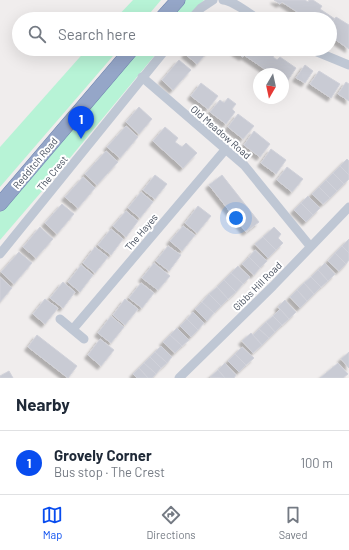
<!DOCTYPE html>
<html lang="en">
<head>
<meta charset="utf-8">
<style>
	:root { --surface:#fff; --page:#f6f6f7; --text:#1f2937; --muted:#747a83; --line:#e0e1e3; --accent:#084cef }
	body { margin:0; font-family:Barlow,sans-serif; background:var(--page); color:var(--text) }
	.compass { position:absolute; left:253px; top:68px; width:36px; height:36px; border-radius:50%; background:var(--surface); box-shadow:0 4px 16px #0002; rotate:189deg }
	.you { position:absolute; left:236px; top:218px; width:14px; height:14px; margin:-10px; border:3px solid #fff; border-radius:50%; background:#1a73e8; box-shadow:0 0 0 6px #1a73e833 }
	.badge { display:grid; place-items:center; width:26px; height:26px; border-radius:50%; background:var(--accent); color:#fff; font-size:13px; font-weight:700 }
	.pin { position:absolute; translate:-50% -33px; filter:drop-shadow(0 1px 2px #0008) }
	.pin::after { content:''; position:absolute; top:21px; width:14px; height:12px; background:inherit; clip-path:polygon(0 0,100% 0,50% 100%) }
	.list { margin:0; padding:0; list-style:none }
	h2 { display:flex; justify-content:space-between; align-items:center; height:52px; margin:0; padding:0 16px; font-size:17px }
	h2 small { font-size:13px; font-weight:400; color:var(--muted) }
	.list li { display:grid; grid-template-columns:26px 1fr auto; gap:12px; align-items:center; box-sizing:border-box; height:64px; padding:0 16px; border-top:1px solid var(--line) }
	.list b { display:block; font-size:15px; white-space:nowrap }
	.list p { margin:0; font-size:13px; white-space:nowrap; color:var(--muted) }
	.list em { font-size:13px; font-style:normal; color:var(--muted) }
	.icon { flex:none; width:22px; height:22px; fill:none; stroke:currentColor; stroke-width:2; stroke-linecap:round; stroke-linejoin:round }
	.map { position:relative; flex:none; width:349px; height:378px; overflow:hidden }
	.search { position:absolute; background:var(--surface); box-shadow:0 4px 16px #0002; left:12px; right:12px; top:12px; height:44px; display:flex; align-items:center; gap:10px; box-sizing:border-box; padding:0 14px; border-radius:22px; color:var(--muted); font-size:15px }
	.sheet { height:116px; background:var(--surface) }
	nav { display:flex; justify-content:space-around; align-items:center; box-sizing:border-box; height:56px; border-top:1px solid var(--line); background:var(--surface); font-size:11px; color:var(--muted) }
	nav a { display:grid; justify-items:center; gap:2px }
	nav .on { color:var(--accent) }
	.map>svg:first-child { display:block }
	.green { fill:#b7f3d6 }
	.building { fill:#c9cbd4; stroke:#d1d2da; filter:url(#shadow) }
	.lines { fill:none; stroke-linecap:round; stroke-linejoin:round }
	.trunk-casing { stroke:#6b81ad; stroke-width:15 }
	.minor { stroke:#bfc7d4; stroke-width:9 }
	.trunk { stroke:#95a6c8; stroke-width:14 }
	.labels { text-anchor:middle; stroke-width:4; stroke-linejoin:round; paint-order:stroke }
	.street-label { font-size:10px; fill:#444d5c; stroke:#fff }
</style>
</head>
<body>
<div class="map">
<svg width="349" height="378" viewBox="0 0 349 378">
	<defs>
		<filter id="shadow"><feDropShadow dx="-3.5" dy="3.5" stdDeviation="1" flood-color="#0004"/></filter>
	</defs>
	<rect width="100%" height="100%" fill="#f0eded"/>
	<g class="green">
		<polygon points="133,0 161,0 145,19 115,19"/>
		<polygon points="182,0 204,0 187,19 165,19"/>
		<polygon points="87,49 119,49 0,187 0,147"/>
		<polygon points="138,49 160,49 55,176 0,240 0,212"/>
	</g>
	<g class="building">
		<polygon points="274,0 305,0 308,2 309,0 313,0 322,6 320,9 335,19 330,26 330,19 308,19 282,2 280,4"/>
		<polygon points="336,17 349,25 349,49 330,36 330,26"/>
		<polygon points="190,49 210,49 197,64 185,54"/>
		<polygon points="237,49 261,49 265,52 268,49 275,54 273,57 277,60 280,57 296,68 286,83 283,81 283,74 272,74 244,55 243,57 235,52"/>
		<polygon points="179,60 191,70 173,90 162,80"/>
		<polygon points="305,65 313,71 305,83 296,78"/>
		<polygon points="319,71 340,84 331,98 310,84"/>
		<polygon points="346,82 349,84 349,101 338,94"/>
		<polygon points="201,83 218,96 208,109 191,96"/>
		<polygon points="228,98 236,104 232,109 235,112 226,124 210,112 220,100 224,103"/>
		<polygon points="139,107 152,119 139,134 126,122"/>
		<polygon points="238,114 254,126 243,139 228,127"/>
		<polygon points="126,126 138,137 120,158 107,147"/>
		<polygon points="165,127 178,138 175,142 182,147 186,143 197,153 183,168 153,141"/>
		<polygon points="254,131 270,144 260,157 244,145"/>
		<polygon points="271,149 286,160 276,174 261,163"/>
		<polygon points="106,151 118,162 97,185 85,174"/>
		<polygon points="347,159 349,161 349,175 340,166"/>
		<polygon points="340,166 349,175 349,179 344,184 333,173"/>
		<polygon points="287,167 303,179 292,192 277,180"/>
		<polygon points="333,173 344,184 337,191 326,180"/>
		<polygon points="155,175 167,184 155,199 143,190"/>
		<polygon points="222,175 259,222 246,232 209,185"/>
		<polygon points="83,177 95,188 78,208 65,197"/>
		<polygon points="326,180 337,191 330,198 319,187"/>
		<polygon points="319,187 330,198 323,204 312,194"/>
		<polygon points="141,192 153,202 140,218 128,208"/>
		<polygon points="308,196 320,208 313,215 301,203"/>
		<polygon points="301,203 313,215 306,222 294,210"/>
		<polygon points="62,204 74,214 57,234 45,223"/>
		<polygon points="198,206 211,216 197,233 185,223"/>
		<polygon points="126,211 138,221 126,237 113,226"/>
		<polygon points="183,226 195,235 182,251 170,241"/>
		<polygon points="40,227 53,239 36,258 23,247"/>
		<polygon points="274,227 281,234 278,238 283,243 276,250 263,237"/>
		<polygon points="111,229 123,239 111,255 98,245"/>
		<polygon points="263,237 276,250 268,258 255,244"/>
		<polygon points="349,239 349,253 342,246"/>
		<polygon points="168,246 181,255 169,271 156,261"/>
		<polygon points="342,246 349,253 349,260 346,264 335,253"/>
		<polygon points="95,247 108,257 95,273 83,263"/>
		<polygon points="255,250 267,261 260,268 249,257"/>
		<polygon points="19,252 32,263 14,284 1,272"/>
		<polygon points="335,253 346,264 339,271 328,261"/>
		<polygon points="249,257 260,268 254,275 242,264"/>
		<polygon points="154,263 170,276 158,290 142,278"/>
		<polygon points="325,263 335,274 328,281 318,270"/>
		<polygon points="81,265 93,275 80,292 68,282"/>
		<polygon points="238,266 250,277 243,284 231,273"/>
		<polygon points="318,270 328,281 321,287 311,277"/>
		<polygon points="231,273 243,284 236,292 224,280"/>
		<polygon points="0,277 12,288 0,302"/>
		<polygon points="311,277 321,287 314,294 304,283"/>
		<polygon points="224,280 236,292 228,299 217,287"/>
		<polygon points="63,282 75,292 63,308 50,298"/>
		<polygon points="141,283 154,293 142,308 129,298"/>
		<polygon points="304,283 314,294 307,301 297,290"/>
		<polygon points="217,287 228,299 221,306 209,294"/>
		<polygon points="297,290 307,301 300,308 290,297"/>
		<polygon points="209,294 221,306 214,313 202,302"/>
		<polygon points="45,299 58,308 45,324 33,314"/>
		<polygon points="125,299 138,309 125,325 113,315"/>
		<polygon points="285,300 296,312 289,319 278,307"/>
		<polygon points="202,302 214,313 207,321 195,309"/>
		<polygon points="280,309 289,319 282,325 273,316"/>
		<polygon points="193,312 204,323 198,330 187,319"/>
		<polygon points="111,316 124,327 111,343 98,333"/>
		<polygon points="273,316 282,325 275,332 266,322"/>
		<polygon points="187,319 198,330 191,337 180,326"/>
		<polygon points="266,322 275,332 269,338 259,329"/>
		<polygon points="177,328 189,340 182,346 170,335"/>
		<polygon points="259,329 269,338 262,345 253,335"/>
		<polygon points="251,333 262,345 253,353 242,341"/>
		<polygon points="37,335 77,366 68,378 28,347"/>
		<polygon points="170,335 182,346 175,353 163,342"/>
		<polygon points="100,339 114,350 101,366 88,355"/>
		<polygon points="161,346 172,357 167,363 155,352"/>
		<polygon points="242,347 254,358 246,365 235,354"/>
		<polygon points="155,352 167,363 161,368 150,357"/>
		<polygon points="349,352 349,368 341,359"/>
		<polygon points="235,354 246,365 239,372 228,361"/>
		<polygon points="150,357 161,368 156,374 144,363"/>
		<polygon points="144,363 156,374 152,378 148,378 139,368"/>
		<polygon points="225,363 236,375 234,378 225,378 218,370"/>
		<polygon points="338,363 348,374 343,378 320,378"/>
		<polygon points="139,368 148,378 137,378 133,374"/>
		<polygon points="218,370 225,378 210,377"/>
		<polygon points="9,371 13,378 0,378 0,376"/>
	</g>
	<g class="lines">
		<g class="trunk-casing">
			<g id="trunk">
				<polyline points="161,19 178,0"/>
				<polyline points="0,204 132,49"/>
			</g>
		</g>
		<g class="minor">
			<path d="M223,0C234,1 248,13 258,19"/>
			<polyline points="191,19 201,8 213,0"/>
			<polyline points="310,49 349,65"/>
			<polyline points="142,77 244,165 310,246"/>
			<polyline points="0,254 166,49"/>
			<polyline points="60,319 84,339"/>
			<polyline points="73,329 225,150"/>
			<polyline points="179,378 273,286 349,207"/>
		</g>
		<use href="#trunk" class="trunk"/>
	</g>
	<g class="labels">
		<g class="street-label">
			<text transform="translate(221 132) rotate(41)" y="4">Old Meadow Road</text>
			<text transform="translate(35 163) rotate(-50)" y="4">Redditch Road</text>
			<text transform="translate(52 173) rotate(-51)" y="4">The Crest</text>
			<text transform="translate(141 232) rotate(-50)" y="4">The Hayes</text>
			<text transform="translate(257 286) rotate(-45)" y="4">Gibbs Hill Road</text>
		</g>
	</g>
</svg>
<svg class="compass" viewBox="-18 -18 36 36"><path d="M0-13l5 13h-10z" fill="#e53935"/><path d="M0 13l5-13h-10z" fill="#747a83"/></svg>
<div class="you"></div>
<div class="pin badge" style="left:81px;top:139px">1</div>
<div class="search"><svg class="icon" aria-label="search" viewBox="0 0 24 24"><circle cx="10" cy="10" r="6"/><path d="M15 15l6 6"/></svg>Search here</div>
</div>
<section class="sheet">
<h2>Nearby<small></small></h2>
<ul class="list">
<li><span class="badge">1</span><div><b>Grovely Corner</b><p>Bus stop · The Crest</p></div><em>100 m</em></li>
</ul>
</section>
<nav>
<a class="on"><svg class="icon" aria-label="map" viewBox="0 0 24 24"><path d="M3 6l6-2 6 2 6-2v14l-6 2-6-2-6 2zM9 4v14M15 6v14"/></svg>Map</a>
<a><svg class="icon" aria-label="directions" viewBox="0 0 24 24"><path d="M12 3l9 9-9 9-9-9zM9 14v-3h6M13 9l2 2-2 2"/></svg>Directions</a>
<a><svg class="icon" aria-label="saved" viewBox="0 0 24 24"><path d="M7 4h10v16l-5-4-5 4z"/></svg>Saved</a>
</nav>
</body>
</html>
